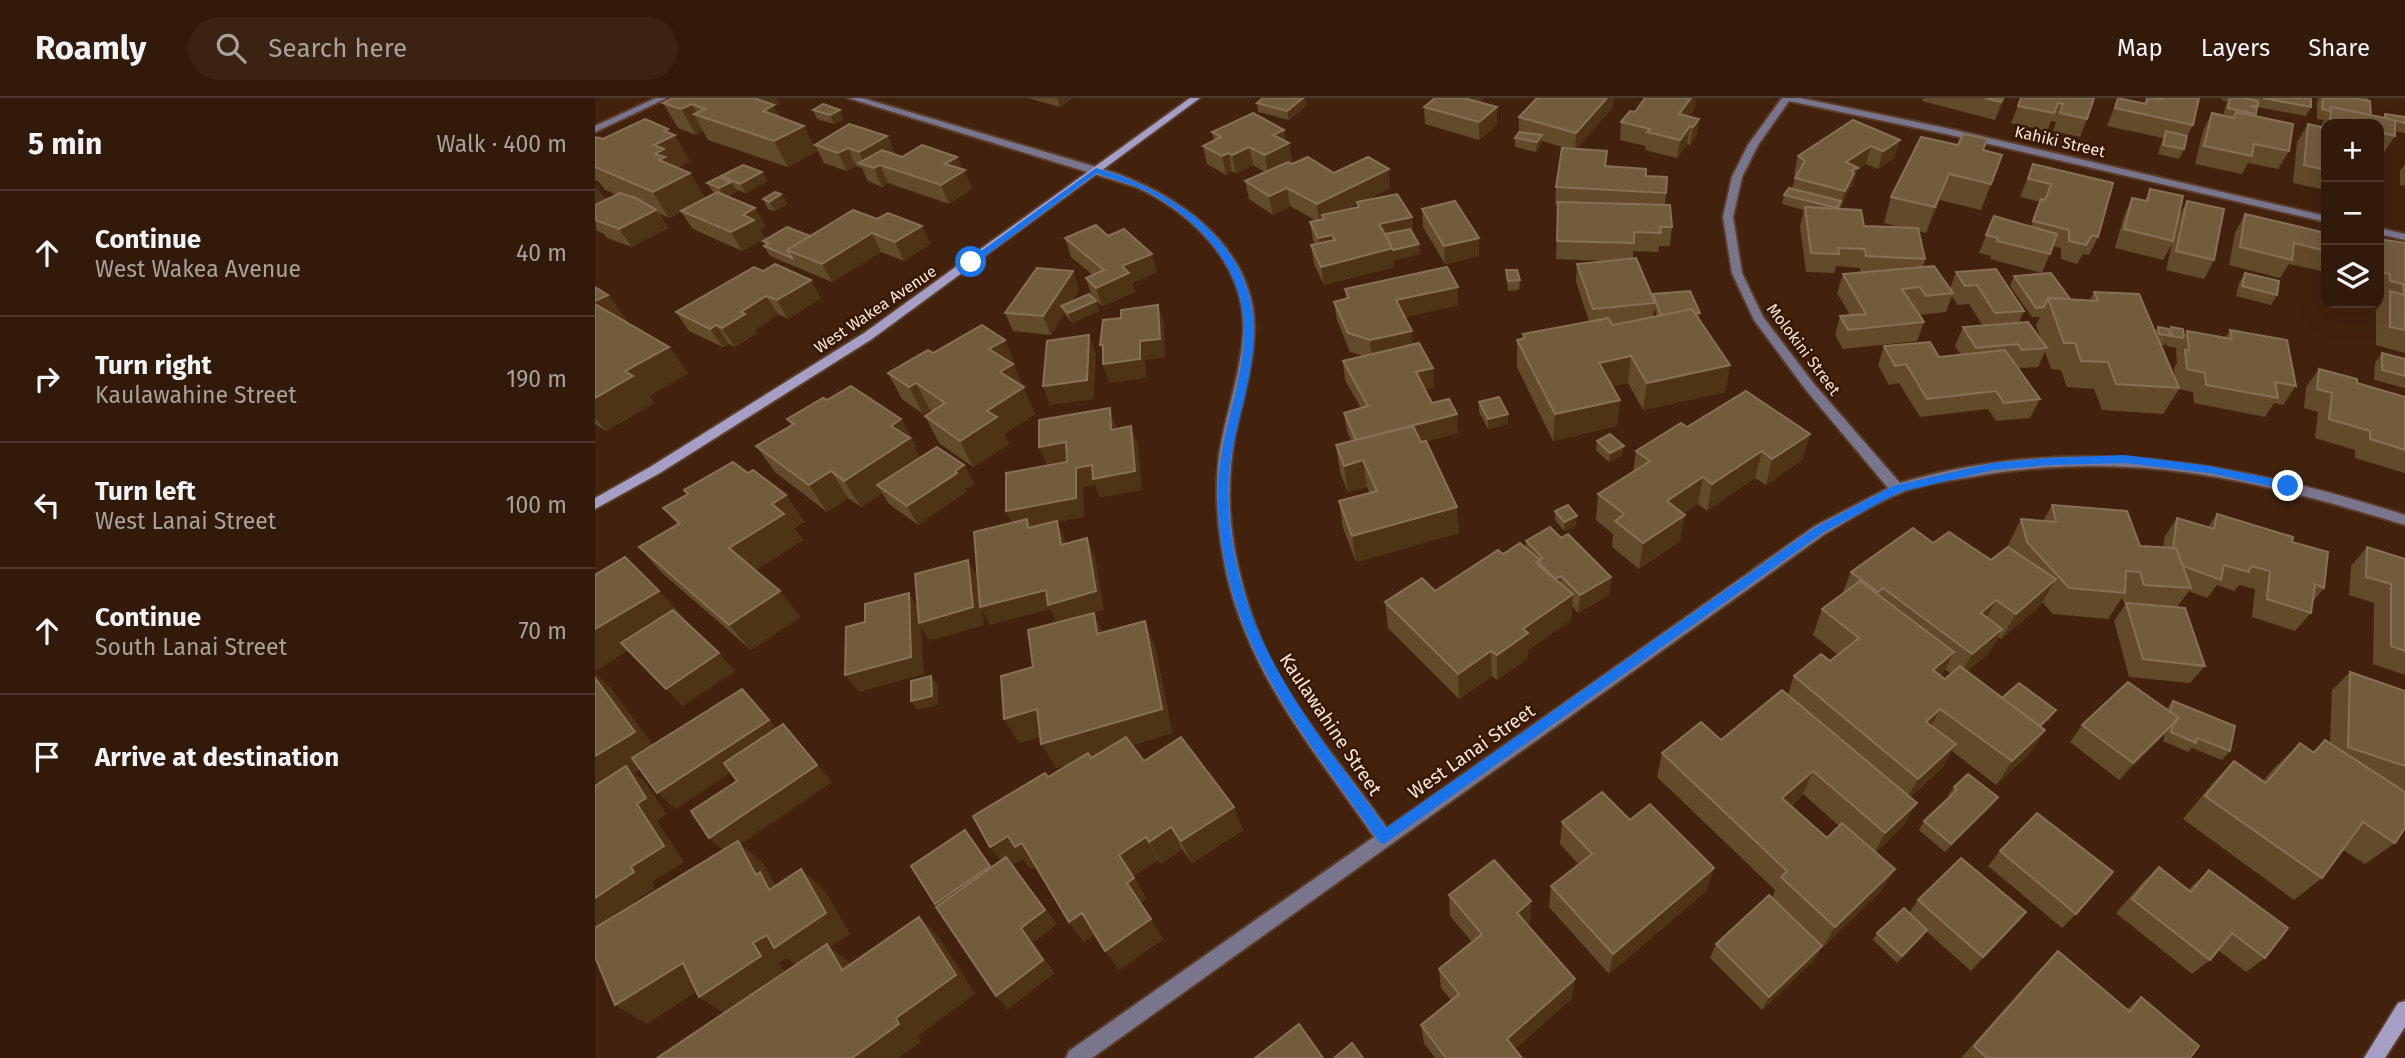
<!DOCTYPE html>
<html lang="en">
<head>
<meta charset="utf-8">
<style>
	:root { --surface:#321a0a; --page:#3a2313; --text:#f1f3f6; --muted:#a8a19c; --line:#4d382b }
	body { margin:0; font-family:"Fira Sans",sans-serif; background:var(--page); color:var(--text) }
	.controls { position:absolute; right:21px; top:21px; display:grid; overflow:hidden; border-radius:14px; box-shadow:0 7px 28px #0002 }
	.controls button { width:63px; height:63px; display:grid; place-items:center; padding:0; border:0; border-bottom:2px solid var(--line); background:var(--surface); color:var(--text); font:35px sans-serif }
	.stop { position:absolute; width:21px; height:21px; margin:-16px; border:5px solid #1a73e8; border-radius:50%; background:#fff }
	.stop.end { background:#1a73e8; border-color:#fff; box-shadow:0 2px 7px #0008 }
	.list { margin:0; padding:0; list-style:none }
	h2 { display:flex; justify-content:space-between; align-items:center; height:91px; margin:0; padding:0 28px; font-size:30px }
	h2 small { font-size:23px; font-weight:400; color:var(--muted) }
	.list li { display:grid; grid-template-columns:46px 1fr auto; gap:21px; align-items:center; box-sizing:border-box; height:126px; padding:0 28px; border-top:2px solid var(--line) }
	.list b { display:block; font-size:26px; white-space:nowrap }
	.list p { margin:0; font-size:23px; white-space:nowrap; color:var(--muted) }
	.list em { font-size:23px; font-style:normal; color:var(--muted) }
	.icon { flex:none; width:38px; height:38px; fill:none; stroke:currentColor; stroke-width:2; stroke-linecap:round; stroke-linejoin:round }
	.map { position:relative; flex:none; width:1810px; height:960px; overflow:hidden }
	header { display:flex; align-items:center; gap:42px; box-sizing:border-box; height:98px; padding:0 35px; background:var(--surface); border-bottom:2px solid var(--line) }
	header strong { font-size:33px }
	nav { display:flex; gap:38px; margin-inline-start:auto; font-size:24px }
	.search { width:490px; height:63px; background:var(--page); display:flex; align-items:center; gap:18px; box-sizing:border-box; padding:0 24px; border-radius:38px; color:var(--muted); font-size:26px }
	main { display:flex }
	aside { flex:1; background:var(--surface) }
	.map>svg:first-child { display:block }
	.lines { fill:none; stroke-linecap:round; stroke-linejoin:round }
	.street-casing { stroke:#5c3d2a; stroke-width:4 }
	.secondary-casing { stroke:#5c3d2a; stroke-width:4 }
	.street { fill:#79758d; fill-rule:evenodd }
	.secondary { fill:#a59fc5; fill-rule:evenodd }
	.wall { fill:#634a2b; fill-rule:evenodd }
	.shaded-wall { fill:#4f3317 }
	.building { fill:#735b3e; stroke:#887056; stroke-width:2 }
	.route { fill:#1a73e8 }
	.labels { text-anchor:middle; stroke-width:5; stroke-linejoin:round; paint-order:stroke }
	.far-street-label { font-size:16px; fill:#fce6da; stroke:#371804 }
	.street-label { font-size:19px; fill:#fce6da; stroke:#371804 }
</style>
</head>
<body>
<header>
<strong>Roamly</strong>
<div class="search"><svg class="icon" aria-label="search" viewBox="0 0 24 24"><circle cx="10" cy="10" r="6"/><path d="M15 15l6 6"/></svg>Search here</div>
<nav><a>Map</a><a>Layers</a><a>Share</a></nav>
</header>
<main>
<aside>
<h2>5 min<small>Walk · 400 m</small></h2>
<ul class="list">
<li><svg class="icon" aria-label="ahead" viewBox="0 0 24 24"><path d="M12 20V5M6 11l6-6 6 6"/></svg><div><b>Continue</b><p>West Wakea Avenue</p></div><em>40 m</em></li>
<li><svg class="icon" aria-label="right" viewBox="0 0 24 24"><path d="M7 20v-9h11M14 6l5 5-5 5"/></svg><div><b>Turn right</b><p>Kaulawahine Street</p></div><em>190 m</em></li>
<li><svg class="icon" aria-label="left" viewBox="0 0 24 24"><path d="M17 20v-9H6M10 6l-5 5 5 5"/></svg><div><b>Turn left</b><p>West Lanai Street</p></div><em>100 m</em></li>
<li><svg class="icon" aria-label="ahead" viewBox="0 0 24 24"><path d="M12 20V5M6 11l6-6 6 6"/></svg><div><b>Continue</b><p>South Lanai Street</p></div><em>70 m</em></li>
<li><svg class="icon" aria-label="arrive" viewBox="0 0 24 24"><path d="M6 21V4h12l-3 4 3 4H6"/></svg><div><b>Arrive at destination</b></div></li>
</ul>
</aside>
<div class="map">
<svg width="1810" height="960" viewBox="0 0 1810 960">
	<rect width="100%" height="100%" fill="#42220d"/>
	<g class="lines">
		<g class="street-casing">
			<g id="street">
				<polygon points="61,0 72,0 0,34 0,28"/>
				<path d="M253,0H267L508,71C582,94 665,151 659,239C657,272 647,305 640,338C633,375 633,416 640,454C648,493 660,533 679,569C710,626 755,677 792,730L1220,428L1293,390L1211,292L1159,222L1137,175L1128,119L1137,79L1153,47L1187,0H1205L1351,30L1731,118V124L1351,36L1194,3L1163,47L1147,79L1138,119L1147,175L1168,219L1219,286L1305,385C1476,334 1644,364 1810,417V427C1663,382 1538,351 1382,378C1358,382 1332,385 1310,393C1281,404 1256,421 1230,436L497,960H471L474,953L779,739C720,653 657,582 632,478C623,438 619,398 624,357C630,317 645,279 648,238C653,169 599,116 541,89Z"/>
				<polygon points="1784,130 1810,136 1810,142 1784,136"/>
			</g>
		</g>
		<g class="secondary-casing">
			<g id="secondary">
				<polygon points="595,0 605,0 277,241 65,375 0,411 0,400 55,369 269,235"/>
				<polygon points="1810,903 1810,929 1790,960 1769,960 1803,905"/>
			</g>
		</g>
		<use href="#street" class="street"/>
		<use href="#secondary" class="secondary"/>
	</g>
	<g class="wall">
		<polygon points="433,0 478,0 465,9"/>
		<polygon points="888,0 884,4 902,9 902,27 884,42 830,26 829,9"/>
		<polygon points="1328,0 1410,0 1400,22 1327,3"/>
		<polygon points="1426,0 1499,0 1492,21 1485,39 1458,33 1461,24 1456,23 1452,33 1416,25"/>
		<polygon points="1523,0 1549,5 1552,0 1604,0 1598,27 1592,38 1589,51 1584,61 1563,56 1568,40 1512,28"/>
		<polygon points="1627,0 1716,0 1716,9 1711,18 1662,9 1660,18 1694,53 1683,71 1653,65 1647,76 1600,66 1608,33 1617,15 1628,18 1632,3 1626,2"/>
		<polygon points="1724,0 1774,0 1772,3 1776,17 1787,20 1790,16 1810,19 1810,35 1800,33 1800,38 1788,56 1784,55 1784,26 1731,26 1731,92 1698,85 1702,44 1713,26 1726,28 1729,22 1722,21 1722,4"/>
		<polygon points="68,5 185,6 179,8 184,19 222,53 193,69 113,42 108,33 101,37 83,30"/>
		<polygon points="662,5 712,7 694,22 663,14"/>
		<path d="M1018,9L981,51L1010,68L1051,78L1071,95L1070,107L1077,129L1075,148H1064L1063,154L1038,153V160L1058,200V196L1105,215L1103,221L1135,267L1130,294L1048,312L1033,285L1018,288L1025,302L1022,328L958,343L922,269V242L928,241V236L994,223L981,184L982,166L1011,163L961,161L963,107H960L961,89L971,50L947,43L946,46L941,54L920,49V40L924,35V19ZM1059,211L1062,218L1058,219Z"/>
		<polygon points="1100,10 1094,18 1104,21 1101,38 1095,47 1092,46 1082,60 1050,52 1051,48 1025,42 1026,24 1040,14"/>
		<polygon points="218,12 249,21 239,26 222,21"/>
		<polygon points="73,31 95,63 82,70 110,100 120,95 118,94 112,85 128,80 126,78 167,74 172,83 151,95 140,91 142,93 133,98 171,128 165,132 170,140 147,153 98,131 86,114 74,120 64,115 73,130 37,149 12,140 9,136 1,132 0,88 11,102 22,97 10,92 4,84 0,82 0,39 8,41"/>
		<path d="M689,32L691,44L694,45L697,63L694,64L697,66L739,75L795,90L769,103L817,119L818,136L825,156L799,162V169L729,187L719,166L716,147L720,146L718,142L715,124L720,122L695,108L678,117L654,101L650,83L670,74L658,67L641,75L637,73L631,77L612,66L608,48L619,43L617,34ZM762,106V110L749,112Z"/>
		<polygon points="292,38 300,56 307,59 362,59 377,91 354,106 293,85 287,89 273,83 267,70 261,68 252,73 229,65 220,47"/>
		<path d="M1305,42L1299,60L1283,71L1271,66L1262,72L1258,88L1255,89L1245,111L1269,128L1309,130L1289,125L1296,99L1388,52L1407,57L1386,112L1345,102L1331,135L1323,133L1330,161L1328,169L1355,191L1361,174L1429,213L1424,224L1446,241L1441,227L1445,219H1437L1415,188L1419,178L1475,201L1494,203L1499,194L1560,234L1563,229L1575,232L1576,229L1589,238L1592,233L1630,240L1635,232L1701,288L1688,307L1679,305L1670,319L1599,305L1598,294L1584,291L1568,316L1507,312L1499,291L1472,289L1466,272L1456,271L1450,254L1443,269L1423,270L1445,301L1435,320L1401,323L1393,311L1325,319L1304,285L1294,287L1283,267L1289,248L1344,259L1366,257L1360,248L1368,229L1388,228L1374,206L1363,207L1357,198L1351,214L1324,217L1329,224L1322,243L1248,251L1240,237L1245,218L1255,217L1242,195L1248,176L1266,175L1265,170L1241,168L1239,175L1211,174L1205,128L1209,112L1187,106L1189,97L1197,90L1201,77L1199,76L1203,58ZM1571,244L1572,248L1582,250L1581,252L1582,265L1579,270L1580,279L1566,247H1570Z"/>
		<polygon points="1438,66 1503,139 1494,157 1488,156 1482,166 1466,161 1466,150 1458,148 1447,175 1395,161 1396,158 1384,155 1399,118 1436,128 1445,104 1425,99"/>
		<polygon points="1810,66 1810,88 1805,87 1805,73"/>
		<polygon points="1555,91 1583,120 1592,103 1619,162 1609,181 1571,172 1577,146 1568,162 1520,150 1529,118 1537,100 1550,103"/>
		<polygon points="186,96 192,106 180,113 173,111 168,101"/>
		<polygon points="827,111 884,140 884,158 850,166 828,129"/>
		<polygon points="1650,116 1731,135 1731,172 1730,174 1694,166 1685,180 1634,167 1640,135"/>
		<polygon points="282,121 327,128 335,146 309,163 286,154 237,184 175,158 169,148 170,147 168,143 215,138"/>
		<polygon points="513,138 562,174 537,185 540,194 507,208 497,199 491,180 498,177 476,159 470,140"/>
		<polygon points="1784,141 1810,145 1810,255 1781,247 1781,212 1788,203 1784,202"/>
		<polygon points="159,169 226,200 193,221 183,216 160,232 162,235 140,249 134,246 128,249 94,233 81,214"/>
		<polygon points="911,172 925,182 924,192 913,193"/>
		<polygon points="478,173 484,192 477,203 501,203 504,213 477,225 469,215 456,237 418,233 410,215"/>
		<polygon points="1650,175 1682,197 1676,207 1641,198 1644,185"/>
		<polygon points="0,189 13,197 32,223 31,224 74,249 93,275 54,298 59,305 11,333 0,326"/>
		<polygon points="750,191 863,207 810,219 818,246 839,289 830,291 837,305 863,335 831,343 864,435 761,464 748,430 744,403 775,395 772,389 753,394 745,374 741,347 756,343 752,333 749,315 766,310 750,282 748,263 769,258 755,254 742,222 739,204 751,201"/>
		<polygon points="338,255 421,268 419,269 440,316 409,336 414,346 378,369 344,345 330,318 337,313 335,312 328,316 307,301 293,275"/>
		<polygon points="1787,255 1810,261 1810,290 1779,282 1780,265"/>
		<polygon points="1724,271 1762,285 1810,299 1810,375 1760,360 1760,352 1720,340 1723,314 1709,310 1711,289"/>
		<polygon points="232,302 306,321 321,348 319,349 325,359 369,367 379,386 370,391 371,394 323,427 294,406 287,395 266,409 253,400 232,414 180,374 161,348 196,327 192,321"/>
		<polygon points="884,304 913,326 893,331 884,314"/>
		<polygon points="1092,329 1215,336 1207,362 1171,387 1160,380 1112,413 1103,406 1088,416 1085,443 1044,471 1017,449 1018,436 1001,422 1003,396 1038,374 1041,353"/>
		<polygon points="1002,343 1027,357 1014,364 1001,352"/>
		<polygon points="153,375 191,397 209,424 199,430 208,442 160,472 205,519 156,552 67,475 44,449 82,426 68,410 92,396 89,392"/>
		<path d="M1457,407L1545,448L1568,449L1570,438L1582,420L1613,429L1622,416L1697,444L1729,490L1718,503L1716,515L1700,533L1657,519L1660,491L1644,487L1639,493L1622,487L1612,500L1594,493L1582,509L1610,568L1595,585L1534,579L1519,523L1530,507L1527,500L1513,521L1458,516L1447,504L1446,507L1406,541L1403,539L1393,556L1372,573L1407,600L1455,621L1446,629L1450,632L1434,656L1401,687L1357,653L1347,670L1315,699L1309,727L1280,755L1300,771L1286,793L1228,849L1227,848L1219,862L1167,912L1115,860L1121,846L1177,800L1180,792L1062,679L1067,655L1126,642L1193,596L1199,578L1235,563L1243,557L1218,537L1227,511L1247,496L1256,474L1338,445L1396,462L1413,449V447L1426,421L1448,423ZM1350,571L1356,576L1350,581L1346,578ZM1208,696L1244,728L1232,740L1196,708Z"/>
		<polygon points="960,413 981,428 969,433 960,422"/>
		<polygon points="966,440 1016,479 1014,497 983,515 977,508 976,522 933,552 932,561 902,582 897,578 864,601 793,530 790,504 840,493 931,450 931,443"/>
		<polygon points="1772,449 1810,461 1810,577 1778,566 1779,505 1754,497 1756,468"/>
		<polygon points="507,534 560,548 577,635 537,647 549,663 648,732 597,765 587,751 566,766 563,762 538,778 551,801 545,805 568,841 524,872 500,836 489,844 474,824 441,768 436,771 428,761 417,767 462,826 438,844 459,875 413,911 340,806 370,732 397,770 406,763 453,679 476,665 461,670 445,638 424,645 438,569"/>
		<polygon points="1755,574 1810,593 1810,692 1804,690 1800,745 1770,766 1748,752 1727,780 1699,802 1588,721 1616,687 1639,663 1668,683 1680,669 1705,645 1717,654 1730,642 1735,645 1737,592"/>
		<polygon points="1578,603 1635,653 1627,662 1597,650 1593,654 1568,643 1570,636 1524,682 1475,644 1487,627 1571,611"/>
		<polygon points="1359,689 1403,699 1397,708 1350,754 1324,732 1329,723 1355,699 1353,697"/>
		<polygon points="1035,722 1112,792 1014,876 954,809 956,788 984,767 965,746 967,724"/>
		<polygon points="1405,753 1481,816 1467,830 1393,768"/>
		<polygon points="1564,769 1593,792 1614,772 1670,860 1651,874 1623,852 1615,862 1597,876 1521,815 1548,784"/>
		<polygon points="854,797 936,803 935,824 932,827 977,900 920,951 927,960 840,960 829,945 826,927 856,902 846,890 844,871 877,844 855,818"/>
		<polygon points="1323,802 1418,829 1376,873 1331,833 1327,840 1302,865 1278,842 1282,835 1314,815"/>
		<polygon points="1463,853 1532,911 1546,899 1595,960 1366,960 1443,873"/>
	</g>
	<g class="shaded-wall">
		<polygon points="150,0 182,0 185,6 179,8 192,33"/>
		<polygon points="462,0 478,0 465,9"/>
		<polygon points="708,0 711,0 712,7 694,22 692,13"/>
		<polygon points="878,0 888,0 873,14 873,5"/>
		<polygon points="1012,0 1019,0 1018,9 980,53 981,35"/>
		<polygon points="1096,0 1101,0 1100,10 1082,34 1084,16"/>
		<polygon points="1408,0 1410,0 1400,22"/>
		<polygon points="97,6 104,18 99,16 108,33 101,37 86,11"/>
		<polygon points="902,9 902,27 884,42 884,24"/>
		<polygon points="245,12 249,21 239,26 235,17"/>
		<polygon points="1104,21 1101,38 1095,47 1098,29"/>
		<polygon points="209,28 222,53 193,69 179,43"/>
		<polygon points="1095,28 1092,46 1082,60 1085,42"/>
		<polygon points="73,31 78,38 80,37 95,63 81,70 95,75 111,101 74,120 58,94 59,47 69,33"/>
		<polygon points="689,32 692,46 694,45 697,63 673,75 670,57 678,37"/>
		<polygon points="947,37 946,46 941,54 942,44"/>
		<polygon points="292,38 300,56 270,67 264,54"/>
		<polygon points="1305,42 1299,60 1283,71 1288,53"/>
		<polygon points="1276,48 1271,66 1262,72 1258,88 1255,89 1245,111 1250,93 1251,64"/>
		<polygon points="654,49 658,67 641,75 637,57"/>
		<polygon points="253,50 261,68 252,73 243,55"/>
		<polygon points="634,55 637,73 631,77 627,58"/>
		<polygon points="362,59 377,91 354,106 346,87 350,66"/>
		<polygon points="285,67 293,85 287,89 279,70"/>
		<polygon points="794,71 795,90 729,122 727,117 728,123 724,124 722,106"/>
		<polygon points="167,74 172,83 151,95 145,86"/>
		<polygon points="1354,76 1345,102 1331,135 1340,109"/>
		<polygon points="136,84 142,93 130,100 124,90"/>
		<polygon points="1,88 13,107 0,113 0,89"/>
		<polygon points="692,90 695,108 678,117 674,98"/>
		<polygon points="186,96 192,106 180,113 174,104"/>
		<polygon points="160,110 171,128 165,132 170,140 147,153 136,134 148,117"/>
		<polygon points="61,112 73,130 37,149 24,131"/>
		<polygon points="817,119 818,138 793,143 784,126"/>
		<polygon points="327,128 335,146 309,163 300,144"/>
		<polygon points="277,135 286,154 237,184 227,166"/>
		<polygon points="737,137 740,155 726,158 723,140"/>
		<polygon points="884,140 884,158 850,166 849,148"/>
		<polygon points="824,146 825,156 799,162 799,169 729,187 726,169 798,150"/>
		<polygon points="557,156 562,174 537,185 540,194 507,208 501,190 527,168"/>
		<polygon points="478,173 484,192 471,212 466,208 469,215 456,237 448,218"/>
		<polygon points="216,182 226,200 193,221 182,202"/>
		<polygon points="863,189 863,207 803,221 801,202"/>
		<polygon points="13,197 32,223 18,231 0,207 0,203"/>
		<polygon points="171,198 183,216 160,232 162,235 140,249 127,230 146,214"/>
		<polygon points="501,203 504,213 477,225 473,215"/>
		<polygon points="563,207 569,226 570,259 550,262 551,280 514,285 508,266 511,265 505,247 545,243"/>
		<polygon points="121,227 134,246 128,249 115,231"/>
		<polygon points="817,233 818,252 777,261 775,242"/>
		<polygon points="494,237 501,256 499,301 455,307 448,288"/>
		<polygon points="410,242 421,268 419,269 440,316 409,336 414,346 378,369 365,343 392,313 394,251"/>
		<polygon points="74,249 93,275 54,298 59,305 11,333 0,320 0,300 30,273"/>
		<polygon points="1036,258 1033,285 1002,291 1004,265"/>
		<polygon points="1135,267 1130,294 1048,312 1052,285"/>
		<polygon points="838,270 839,289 822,293 821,274"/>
		<polygon points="321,285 335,312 328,316 314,289"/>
		<polygon points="1025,302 1022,328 958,343 960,316"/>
		<polygon points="515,310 521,329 523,350 516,332"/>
		<polygon points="862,316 863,335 764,361 761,342"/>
		<polygon points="913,316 913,326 893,331 893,321"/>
		<polygon points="306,321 321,348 319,349 330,367 282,387 287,395 266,409 249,383 296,328"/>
		<polygon points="536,328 543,347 547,392 505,400 500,387 488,389 489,419 462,424 470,441 474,465 466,447 462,424 436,429 441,439 420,432 411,413 481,370"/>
		<polygon points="1215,336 1207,362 1171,387 1177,361"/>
		<polygon points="471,344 479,363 452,368 444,349"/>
		<polygon points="1029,348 1027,357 1014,364 1015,355"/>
		<polygon points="1167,353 1160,380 1112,413 1117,386"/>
		<polygon points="768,362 772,389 753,394 749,368"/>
		<polygon points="369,367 379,386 370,391 371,394 323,427 312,408"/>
		<polygon points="236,373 253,400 232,414 214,387"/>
		<polygon points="1108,379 1103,406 1068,430 1072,403"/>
		<polygon points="191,397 209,424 199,430 208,442 155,476 134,450 177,406"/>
		<polygon points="862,409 864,435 761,464 757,438"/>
		<polygon points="1090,417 1085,443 1044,471 1048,445"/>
		<polygon points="982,418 981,428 969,433 969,424"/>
		<polygon points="492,440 500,459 509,512 462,525 455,511 395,527 387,512 389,527 335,543 326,529 329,576 264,594 250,577 314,495 325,513 373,462 383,480"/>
		<polygon points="966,478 965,496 960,481"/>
		<polygon points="1016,479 1014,497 983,515 985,497"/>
		<polygon points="1461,481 1446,507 1406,541 1421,516"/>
		<polygon points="64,493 88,518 0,573 0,531"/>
		<polygon points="185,493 205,519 156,552 134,527"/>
		<polygon points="978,496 976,522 933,552 932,561 902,582 902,557 928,531"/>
		<polygon points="1401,502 1387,528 1386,515"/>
		<polygon points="499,515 510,540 502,536"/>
		<polygon points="550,523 560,548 577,635 461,670 446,646"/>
		<polygon points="1407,531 1393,556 1363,581 1377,556"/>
		<polygon points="896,553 897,578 864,601 863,576"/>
		<polygon points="1359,554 1346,579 1338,572"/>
		<polygon points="124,555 140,573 88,608 71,591"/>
		<polygon points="0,575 15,589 66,658 39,675 51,685 71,716 62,723 89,764 57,784 60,790 0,830 0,800 36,769 42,706 0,700"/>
		<polygon points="336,578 343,587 343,607 322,612 316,603"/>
		<polygon points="147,591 189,639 81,711 62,695"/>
		<polygon points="442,611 456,635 424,645 409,621"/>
		<polygon points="1345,611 1332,635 1331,624"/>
		<polygon points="1461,612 1455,621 1436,639 1442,630"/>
		<polygon points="1584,620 1569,637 1524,682 1538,665"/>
		<polygon points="188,626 237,684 146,746 168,765 180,786 190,795 174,792 114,740"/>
		<polygon points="1450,632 1434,656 1401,687 1417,663"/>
		<polygon points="1361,646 1347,670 1309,704 1323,681"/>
		<polygon points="1218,673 1208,696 1178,723 1187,700"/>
		<polygon points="1403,699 1397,708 1350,754 1356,746"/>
		<polygon points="1322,705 1309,727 1278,757 1290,735"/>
		<polygon points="639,709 648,732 597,765 586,743"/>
		<polygon points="576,729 587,751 566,766 554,744"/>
		<polygon points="370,732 402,776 348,814 340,806"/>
		<polygon points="413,738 427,745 442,767 436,771 428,761 417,767 462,826 438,844 459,875 413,911 401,898 426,830 412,771 395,749"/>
		<polygon points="551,739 563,762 536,779 524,757"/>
		<polygon points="1119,770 1112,792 1014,876 1018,856"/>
		<polygon points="206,771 230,793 255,836 235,849 255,865 271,891 204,870 192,860 184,865 192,877 133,918 104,899 158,845"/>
		<polygon points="1300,771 1286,793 1228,849 1240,829"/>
		<polygon points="539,780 551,801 544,806 532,785"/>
		<polygon points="936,803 935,824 921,836 922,815"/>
		<polygon points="1431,814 1418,829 1376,873 1388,859"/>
		<polygon points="487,815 501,835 489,844 474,824"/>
		<polygon points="324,819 344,839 380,896 323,938 326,944 304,960 257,960 301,920"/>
		<polygon points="556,821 568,841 524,872 510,853"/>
		<polygon points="1332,832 1327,840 1302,865 1307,858"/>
		<polygon points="1227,848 1219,862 1167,912 1174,899"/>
		<polygon points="88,865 116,884 52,926 20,907"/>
		<polygon points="980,881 977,900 912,958 912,941"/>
	</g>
	<g class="building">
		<polygon points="78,0 159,0 179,7 168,13 209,28 179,43 99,16 110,11 97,6 86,11 68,5"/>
		<polygon points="668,0 708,0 692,13 662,5"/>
		<polygon points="840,0 869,0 902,9 884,24 829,9"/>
		<polygon points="942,0 1012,0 981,35 924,19"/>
		<polygon points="1050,0 1096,0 1084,16 1104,21 1098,29 1095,28 1085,42 1052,34 1055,31 1026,24 1035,13 1040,14"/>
		<polygon points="1390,0 1408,0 1406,4"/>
		<polygon points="1426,0 1499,0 1492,21 1465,15 1468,6 1463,5 1459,15 1423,8"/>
		<polygon points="1523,0 1551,6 1552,0 1568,1 1568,0 1604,0 1598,27 1520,10"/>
		<polygon points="1635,0 1650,0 1663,3 1663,8 1655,8 1662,9 1661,16 1633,10"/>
		<polygon points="1668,0 1716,0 1716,9"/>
		<polygon points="1728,0 1757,0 1775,3 1776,17 1736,9 1734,13 1727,11"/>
		<polygon points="228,6 245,12 235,17 218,12"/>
		<polygon points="1736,9 1800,22 1800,38 1784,34 1784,26 1745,26 1735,24"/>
		<polygon points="1641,14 1698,26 1694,53 1659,46 1657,58 1609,48 1617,15 1639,20"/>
		<polygon points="658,15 689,32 678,37 694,45 670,57 654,49 637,57 634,55 627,58 608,48 626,39 617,34"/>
		<polygon points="1790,16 1810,19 1810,25 1790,20"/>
		<polygon points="50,21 73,31 69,33 80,37 59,47 69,51 60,56 70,59 64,62 95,75 58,94 0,69 0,39 8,41"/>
		<polygon points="1258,22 1305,42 1288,53 1276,48 1251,64 1263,70 1256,73 1259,75 1250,93 1200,80 1210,63 1203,58"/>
		<polygon points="254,26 292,38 264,54 253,50 243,55 220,47"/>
		<polygon points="1713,26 1731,30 1731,72 1709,67"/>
		<polygon points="1571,33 1592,38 1589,51 1568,47"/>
		<polygon points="924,34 947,37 942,44 920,40"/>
		<polygon points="1368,36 1392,41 1388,52 1407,57 1396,86 1354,76 1340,109 1296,99 1326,39 1363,47"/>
		<polygon points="327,47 362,59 350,66 370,72 346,87 285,67 279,70 264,65 287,52 307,59"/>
		<polygon points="967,50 1012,53 1010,68 1051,71 1051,78 1072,79 1071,95 961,89"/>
		<polygon points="713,59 739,75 773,59 794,71 722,106 692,90 674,98 650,83 693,64 697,66"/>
		<polygon points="1438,66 1518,85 1503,139 1497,137 1491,147 1474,143 1474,132 1438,123 1446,101 1450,102 1456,86 1433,81"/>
		<polygon points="148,67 167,74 145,86 126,78"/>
		<polygon points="124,79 136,84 124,90 112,85"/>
		<polygon points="1194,90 1246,103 1242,110 1189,97"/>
		<polygon points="1555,91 1588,98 1578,143 1529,131 1537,100 1552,103"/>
		<polygon points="122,94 160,110 148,117 159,122 136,134 86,113"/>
		<polygon points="180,94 186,96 174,104 168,101"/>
		<polygon points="25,95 41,100 61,112 24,131 0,122 1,120 0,119 0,107"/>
		<polygon points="802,96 817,119 784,126 798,150 726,169 716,147 740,142 737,137 723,140 715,124 729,121 727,117 764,109 762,104"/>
		<polygon points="860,103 884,140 849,148 827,111"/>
		<polygon points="1592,103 1629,111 1619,162 1581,153"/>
		<polygon points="963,104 1075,107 1077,129 1065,129 1066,135 1039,134 1039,145 962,143"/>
		<polygon points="1210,109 1266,112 1269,128 1323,130 1330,161 1271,158 1270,151 1243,150 1244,156 1216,155"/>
		<polygon points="258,112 282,121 293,115 327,128 300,144 277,135 227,166 192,152"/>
		<polygon points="1650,116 1731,135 1731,153 1699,145 1697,162 1645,149"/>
		<polygon points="1399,118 1462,136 1455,156 1402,143 1403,140 1391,137"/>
		<polygon points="501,127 513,138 529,131 557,156 527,168 534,175 501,190 491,180 509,172 470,140"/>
		<polygon points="192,129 215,138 192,152 197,160 169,148 174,145 168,143"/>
		<polygon points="815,131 824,146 798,152 790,136"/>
		<polygon points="1784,141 1810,145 1810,232 1795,229 1795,193 1809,197 1808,186 1795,183 1795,176 1784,174"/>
		<polygon points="1041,160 1060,205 998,211 982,166"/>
		<polygon points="180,166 216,182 182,202 171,198 146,214 150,216 127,230 121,227 115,231 81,214 159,169 168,173"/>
		<polygon points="1339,168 1358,195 1331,198 1325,189 1307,191 1329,224 1253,232 1245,218 1271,216 1248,176"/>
		<polygon points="852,169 863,189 801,202 817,233 775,242 753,235 739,204 754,200 750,191"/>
		<polygon points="442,170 478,173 448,218 410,215"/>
		<polygon points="1401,171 1429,213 1400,215 1382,187 1370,188 1361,174"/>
		<polygon points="911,172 922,172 925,182 913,183"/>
		<polygon points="1456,175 1475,201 1453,200 1449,209 1441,210 1419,178"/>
		<polygon points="1650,175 1684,183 1682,197 1647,188"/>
		<polygon points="0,189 13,197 0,203"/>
		<polygon points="1095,193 1105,215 1099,215 1097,211 1066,218 1058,196"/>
		<polygon points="1499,194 1544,196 1584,290 1521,286 1513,264 1486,263 1480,245 1469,245 1453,200 1503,203"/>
		<polygon points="494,196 501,203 473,215 466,208"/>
		<polygon points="0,206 74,249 30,273 38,278 0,300"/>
		<polygon points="563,207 565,241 545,243 545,261 508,266 508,247 505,247 508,222 526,220 526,212"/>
		<polygon points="1097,211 1135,267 1052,285 1036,258 1004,265 1025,302 960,316 922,242 930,240 928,236 1013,220 1018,227"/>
		<polygon points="1433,224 1452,250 1427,252 1423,246 1381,250 1368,229"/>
		<polygon points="387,227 410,242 394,251 418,266 405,274 429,289 392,313 402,319 365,343 330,318 350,305 321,285 314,289 293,275 333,252 338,255"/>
		<polygon points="1563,229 1574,231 1575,238 1564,236"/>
		<polygon points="1576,229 1588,231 1589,238 1588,240 1577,238"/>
		<polygon points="1635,232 1692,242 1701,288 1680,284 1683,300 1611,287 1610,275 1592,271 1590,252 1594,252 1592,233 1637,241"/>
		<polygon points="494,237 492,282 448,288 452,243"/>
		<polygon points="1335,244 1344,259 1410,252 1445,301 1409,305 1401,293 1332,301 1311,266 1300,268 1289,248"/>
		<polygon points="824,245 838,270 821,274 837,305 854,301 862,316 761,342 749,315 773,308 748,263"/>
		<polygon points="1787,255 1810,261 1810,278 1787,272"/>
		<polygon points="1724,271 1762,281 1762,285 1810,299 1810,352 1775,341 1775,333 1734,321 1737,295 1722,291"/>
		<polygon points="256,288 306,321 296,328 315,340 249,383 236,373 214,387 161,348 199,326 192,321 228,300 232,302"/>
		<polygon points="1151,293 1215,336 1177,361 1167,353 1117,386 1108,379 1072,403 1090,417 1048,445 1020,423 1029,416 1003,396 1055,363 1041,353 1086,325 1092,329"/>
		<polygon points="904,299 913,316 893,321 884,304"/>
		<polygon points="515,310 516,332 536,328 540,373 498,381 497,367 481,370 481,400 411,413 411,375 472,364 471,344 444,349 444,322"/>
		<polygon points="818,328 826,344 831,343 862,409 757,438 744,403 782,393 768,362 749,368 741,347"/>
		<polygon points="1015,336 1029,348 1015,355 1002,343"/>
		<polygon points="342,349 369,367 360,373 362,375 312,408 282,387"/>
		<polygon points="138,364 153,375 158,372 191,397 177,406 189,416 134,450 185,493 134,527 44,449 85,425 68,410 93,396 89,392"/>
		<polygon points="973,407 982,418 969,424 960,413"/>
		<polygon points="1457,407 1532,413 1545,448 1581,450 1596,490 1549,487 1545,474 1531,473 1530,495 1474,490 1432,444 1426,421 1461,424"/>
		<polygon points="1622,416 1698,439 1697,444 1733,454 1729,490 1720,486 1716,515 1672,501 1675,473 1656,468 1654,474 1629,467 1626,482 1588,468 1581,450 1578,450 1582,420 1619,431"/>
		<polygon points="432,421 433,430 462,423 466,447 492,440 501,493 453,507 451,492 385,509 379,434"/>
		<polygon points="955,429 966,440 973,436 1016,479 985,497 966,478 960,481 945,466 945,461 948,460 931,443"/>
		<polygon points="1318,430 1338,445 1354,434 1396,462 1413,449 1461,481 1421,516 1401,502 1386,515 1407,531 1377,556 1288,490 1283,494 1256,474"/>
		<polygon points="925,445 945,462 941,465 978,496 928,531 933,535 902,557 896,553 863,576 790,504 827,480 840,493 903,452 908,456"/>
		<polygon points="1772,449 1810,461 1810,553 1796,548 1796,486 1771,479"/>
		<polygon points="30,459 64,493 0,531 0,477"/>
		<polygon points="373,462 378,509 324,525 320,476"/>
		<polygon points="1265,483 1359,554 1338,572 1350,581 1365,568 1450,632 1417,663 1345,611 1331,624 1361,646 1323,681 1199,578 1226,556 1235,563 1264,540 1227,511"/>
		<polygon points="314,495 316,559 250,577 251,529 270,524 270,506"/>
		<polygon points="1531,505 1590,510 1610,568 1548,561"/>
		<polygon points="78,512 124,555 71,591 26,545"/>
		<polygon points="499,515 502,536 550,523 567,611 446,646 442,611 409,621 406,578 438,569 433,532"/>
		<polygon points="1755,574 1810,593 1810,668 1753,649"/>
		<polygon points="336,578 337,598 316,603 316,583"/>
		<polygon points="0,580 40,634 0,658"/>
		<polygon points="1533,584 1584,620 1538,665 1487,627"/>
		<polygon points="1424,585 1461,612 1445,628 1407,600"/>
		<polygon points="147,591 174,622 62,695 37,660"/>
		<polygon points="1187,592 1322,705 1290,735 1218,673 1187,700 1232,740 1247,725 1300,771 1240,829 1186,779 1192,773 1067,655 1106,624 1126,642"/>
		<polygon points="1578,603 1640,628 1635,653 1602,640 1601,645 1576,634 1578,627 1584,620 1575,613"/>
		<polygon points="188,626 222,667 114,740 96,713 142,683 129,665"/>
		<polygon points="531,639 549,663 586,639 639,709 586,743 576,729 554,744 551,739 524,757 539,780 532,785 556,821 510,853 487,815 474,824 427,745 420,749 413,738 395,749 378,718 450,675 453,679 493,655 496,660"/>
		<polygon points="1730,642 1810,694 1810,730 1800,745 1768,724 1727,780 1610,698 1639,663 1671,685 1705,645 1719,655"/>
		<polygon points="31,668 51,700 42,706 69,748 36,769 39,774 0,800 0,688"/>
		<polygon points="1373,676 1403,699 1356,746 1329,723 1362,692 1359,689"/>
		<polygon points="1007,694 1035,722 1055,706 1119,770 1018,856 956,788 997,756 967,724"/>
		<polygon points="1442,715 1518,774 1481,816 1405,753"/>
		<polygon points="370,732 395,768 340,806 316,768"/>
		<polygon points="143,743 161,777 165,774 174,792 206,771 231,815 179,850 172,837 158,845 166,858 104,899 88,865 20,907 0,859 0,830"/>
		<polygon points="411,759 450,812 426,830 448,862 401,898 341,809"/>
		<polygon points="1366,760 1431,814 1388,859 1323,802"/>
		<polygon points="899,762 936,803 922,815 980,881 912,941 927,960 851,960 826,927 864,896 844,871 887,836 854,797"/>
		<polygon points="1564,769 1596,794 1614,772 1693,830 1670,860 1637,835 1615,862 1537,801"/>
		<polygon points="1174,797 1227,848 1174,899 1121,846"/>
		<polygon points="1309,810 1332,832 1307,858 1282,835"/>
		<polygon points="324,819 361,877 301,920 304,926 257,960 62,960 232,846 247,872"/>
		<polygon points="1463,853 1535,914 1546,899 1604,948 1595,960 1392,960 1379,948"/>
		<polygon points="704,926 728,960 660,960"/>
		<polygon points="757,945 768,960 739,960"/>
	</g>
	<path class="route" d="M501,70C578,92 658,144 659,233C659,281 639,327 634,375C632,403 635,437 641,464C663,568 731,646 791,730L1221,429L1298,388L1398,365L1454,360L1530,357L1615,368L1693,384L1698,388L1693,392L1615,375L1530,365L1454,367L1398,372L1305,394L1229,434L789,746L784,744C724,656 650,571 630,464C624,436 621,402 624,374C629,327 649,281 649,234C650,170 602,118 547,91C533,85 517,81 502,75L379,166L371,164Z"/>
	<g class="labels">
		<g class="far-street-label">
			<text transform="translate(1465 43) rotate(13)" y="6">Kahiki Street</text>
			<text transform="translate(280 211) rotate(-34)" y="6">West Wakea Avenue</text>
			<text transform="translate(1209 251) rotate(53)" y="6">Molokini Street</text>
		</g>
		<g class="street-label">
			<text transform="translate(736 626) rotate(56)" y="7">Kaulawahine Street</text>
			<text transform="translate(876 653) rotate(-35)" y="7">West Lanai Street</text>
		</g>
	</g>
</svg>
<div class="controls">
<button>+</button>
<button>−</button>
<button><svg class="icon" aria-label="layers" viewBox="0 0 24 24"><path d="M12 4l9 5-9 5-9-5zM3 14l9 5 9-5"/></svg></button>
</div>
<div class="stop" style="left:376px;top:164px"></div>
<div class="stop end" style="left:1693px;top:388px"></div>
</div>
</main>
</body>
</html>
